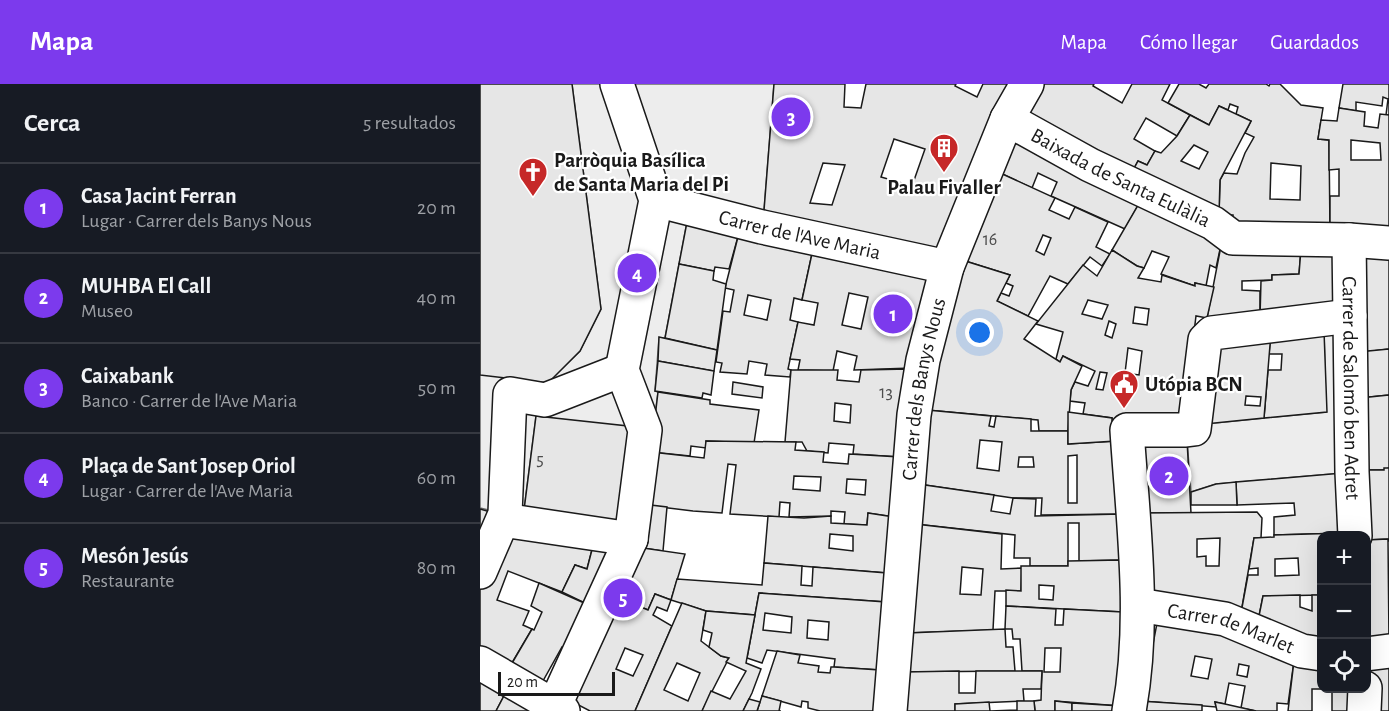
<!DOCTYPE html>
<html lang="es">
<head>
<meta charset="utf-8">
<style>
	:root { --surface:#171b24; --page:#242831; --text:#f1f3f6; --muted:#9ea1a6; --line:#363941; --accent:#7c3aed }
	body { margin:0; font-family:"Alegreya Sans",sans-serif; background:var(--page); color:var(--text) }
	.controls { position:absolute; right:18px; bottom:18px; display:grid; overflow:hidden; border-radius:12px; box-shadow:0 6px 24px #0002 }
	.controls button { width:54px; height:54px; display:grid; place-items:center; padding:0; border:0; border-bottom:2px solid var(--line); background:var(--surface); color:var(--text); font:30px sans-serif }
	.scale { position:absolute; left:18px; bottom:15px; width:117px; box-sizing:border-box; padding-left:6px; border:3px solid #1a1a1a; border-top:0; font-size:16px; line-height:21px; white-space:nowrap; color:#1a1a1a; -webkit-text-stroke:4px #fff; paint-order:stroke }
	.you { position:absolute; left:500px; top:249px; width:21px; height:21px; margin:-15px; border:4px solid #fff; border-radius:50%; background:#1a73e8; box-shadow:0 0 0 9px #1a73e833 }
	.badge { display:grid; place-items:center; width:39px; height:39px; border-radius:50%; background:var(--accent); color:#fff; font-size:20px; font-weight:700 }
	.pin { position:absolute; translate:-50% -50%; border:3px solid #fff; box-shadow:0 2px 6px #0006 }
	.list { margin:0; padding:0; list-style:none }
	h2 { display:flex; justify-content:space-between; align-items:center; height:78px; margin:0; padding:0 24px; font-size:26px }
	h2 small { font-size:20px; font-weight:400; color:var(--muted) }
	.list li { display:grid; grid-template-columns:39px 1fr auto; gap:18px; align-items:center; box-sizing:border-box; height:90px; padding:0 24px; border-top:2px solid var(--line) }
	.list b { display:block; font-size:22px; white-space:nowrap }
	.list p { margin:0; font-size:20px; white-space:nowrap; color:var(--muted) }
	.list em { font-size:20px; font-style:normal; color:var(--muted) }
	.icon { flex:none; width:33px; height:33px; fill:none; stroke:currentColor; stroke-width:2; stroke-linecap:round; stroke-linejoin:round }
	.map { position:relative; flex:none; width:909px; height:627px; overflow:hidden }
	header { display:flex; align-items:center; gap:36px; box-sizing:border-box; height:84px; padding:0 30px; background:var(--accent); color:#fff }
	header strong { font-size:28px }
	nav { display:flex; gap:33px; margin-inline-start:auto; font-size:21px }
	main { display:flex }
	aside { flex:1; background:var(--surface) }
	.map>svg:first-child { display:block }
	.built { fill:#ededed; stroke:#6a6a6a; stroke-width:1.5 }
	.building { fill:#e6e6e6; stroke:#1a1a1a; stroke-width:1.5; fill-rule:evenodd }
	.lines { fill:none; stroke-linecap:round; stroke-linejoin:round }
	.street-casing { stroke:#1a1a1a; stroke-width:36 }
	.street { stroke:#fff; stroke-width:33 }
	.labels { text-anchor:middle; stroke-width:4.5; stroke-linejoin:round; paint-order:stroke }
	.number-label { font-size:18px; fill:#4d4d4d }
	.poi-label { font-size:21px; font-weight:bold; fill:#1a1a1a; stroke:#fff; text-anchor:start }
	.street-label { font-size:21px; fill:#1a1a1a; stroke:#fff }
</style>
</head>
<body>
<header>
<strong>Mapa</strong>
<nav><a>Mapa</a><a>Cómo llegar</a><a>Guardados</a></nav>
</header>
<main>
<aside>
<h2>Cerca<small>5 resultados</small></h2>
<ul class="list">
<li><span class="badge">1</span><div><b>Casa Jacint Ferran</b><p>Lugar · Carrer dels Banys Nous</p></div><em>20 m</em></li>
<li><span class="badge">2</span><div><b>MUHBA El Call</b><p>Museo</p></div><em>40 m</em></li>
<li><span class="badge">3</span><div><b>Caixabank</b><p>Banco · Carrer de l'Ave Maria</p></div><em>50 m</em></li>
<li><span class="badge">4</span><div><b>Plaça de Sant Josep Oriol</b><p>Lugar · Carrer de l'Ave Maria</p></div><em>60 m</em></li>
<li><span class="badge">5</span><div><b>Mesón Jesús</b><p>Restaurante</p></div><em>80 m</em></li>
</ul>
</aside>
<div class="map">
<svg width="909" height="627" viewBox="0 0 909 627">
	<rect width="100%" height="100%" fill="#fff"/>
	<g class="built">
		<polygon points="92,0 294,0 283,139 207,138 185,254 179,254 175,307 178,308 173,347 56,332 43,434 0,424 0,290 68,298 100,267 121,225"/>
		<polygon points="877,240 863,389 736,400 711,408 707,356 725,340 846,328 844,247"/>
	</g>
	<g class="building">
		<polygon points="0,0 92,0 121,225 100,267 68,299 0,291"/>
		<path d="M294,0H365L364,23L381,24L386,0H476L475,2L497,13L503,0H540L460,177L283,139ZM414,55L445,65L432,102L401,93ZM343,79L365,81L352,121L330,119Z"/>
		<polygon points="561,0 614,0 613,2 642,19 652,0 690,0 682,16 710,31 697,52 666,34 654,55 675,67 667,81 658,77 650,92 541,33"/>
		<path d="M699,0H719L726,4L729,0H786L789,2L790,0H800L821,21L843,24L838,55L849,56L850,148L753,146V131H739L740,96L744,89L757,90L765,69L774,53L765,49L771,37L756,30L758,23L750,20L748,26L739,22L729,41L688,19ZM791,79L821,82L820,116L790,115Z"/>
		<polygon points="863,0 909,0 909,31 906,31 908,15 903,13 902,22 876,18 876,27 859,24"/>
		<path d="M739,22L771,37L740,96L739,131L650,92L658,77L667,81L675,67L681,69L697,52L710,31L729,41ZM714,61L728,68L719,85L701,77Z"/>
		<path d="M859,24L885,28L884,42L898,44L900,30L909,31V148L850,145V112H859V85L849,86V56L838,55L841,36L857,37ZM871,56L900,59L901,76H871Z"/>
		<polygon points="533,51 661,116 645,145 571,112 577,98 558,89 552,104 518,88"/>
		<path d="M518,88L575,114L569,126L589,135L595,123L628,138L616,163L630,170L622,182L610,173L588,200L570,192L548,232L517,217L521,209L529,212L533,202L526,199L530,191L482,176ZM563,151L571,154L564,171L556,167Z"/>
		<polygon points="661,116 742,156 736,184 730,181 726,202 715,199 715,202 681,190 689,173 672,167 664,184 657,182 632,166"/>
		<polygon points="207,138 259,149 249,185 235,183 234,187 199,180"/>
		<path d="M259,149L333,165L322,216L314,214L310,236L318,238L308,285L311,286L310,293L285,291L287,280L269,277L267,290L240,288L242,279L236,278L243,227L250,228L254,206L245,204ZM268,211L291,216L287,236L264,231Z"/>
		<polygon points="741,162 821,165 819,190 792,191 792,196 762,197 762,206 780,207 780,233 727,234"/>
		<path d="M333,165L452,190L432,284L374,286L377,272L357,267L353,287L318,286L320,276L310,275L318,238L334,241L338,219L322,216ZM369,209L388,213L381,245L362,241Z"/>
		<polygon points="821,165 861,169 862,227 780,233 781,197 792,196 792,191 819,190"/>
		<path d="M632,166L657,182L664,184L658,194L681,198L682,191L715,202V199L734,203L727,234L716,232L703,338L635,337H632V334L603,330L605,319L590,317L591,306L595,298L608,302L615,287L583,272L580,278L576,275L583,248L556,240L603,181L617,192ZM608,216L628,221L622,235L602,230ZM655,223L669,225L667,241L653,239ZM629,237L636,240L632,254L625,251ZM648,264L662,267L659,291L645,289ZM620,288L627,289L623,306L616,305Z"/>
		<polygon points="876,168 909,169 909,265 876,269"/>
		<polygon points="482,176 530,191 517,217 558,237 544,255 580,278 583,272 602,282 591,306 588,347 559,347 558,336 447,326"/>
		<polygon points="199,180 234,187 233,196 246,200 237,266 185,254"/>
		<polygon points="844,247 847,328 784,334 788,286 801,286 802,270 789,270 791,249"/>
		<path d="M791,249L784,334L725,340L741,258ZM766,312L781,313L780,322L765,321Z"/>
		<polygon points="179,253 237,266 234,287 178,277"/>
		<polygon points="909,265 909,311 880,314 878,268"/>
		<polygon points="178,277 234,287 231,311 223,309 222,314 175,307"/>
		<path d="M429,285L420,373L373,370L374,361L349,359L348,369L327,367L322,358H305L311,286H358L357,296L379,298L381,286ZM355,319L371,321L370,339L354,337Z"/>
		<polygon points="253,298 283,303 282,314 252,310"/>
		<polygon points="178,308 230,316 230,320 279,326 274,359 226,357 226,364 211,362 210,372 171,368"/>
		<polygon points="909,311 909,384 904,386 882,386 880,314"/>
		<path d="M447,326L511,332L509,342L514,343L516,332L551,335V347H588V360L636,357L642,430L561,431L562,414H533L438,400ZM500,356L522,358L519,387L497,384ZM597,371V419H588V372ZM539,373H553L554,383H538Z"/>
		<polygon points="588,328 632,334 632,337 635,337 636,357 588,360"/>
		<polygon points="56,332 157,343 142,448 43,434"/>
		<polygon points="656,354 707,356 711,429 662,429"/>
		<path d="M226,357L316,358L315,366L344,368L343,378L368,380L369,370L420,373L414,433L388,429L387,441L364,440L365,428L351,427V432L309,433L310,419L300,418L299,433L250,430L256,381L248,380L242,429L213,427L164,421L171,368L224,374ZM314,392L341,393L340,407L313,405ZM367,395L386,396L385,411L366,409Z"/>
		<polygon points="904,384 909,384 909,457 907,457 908,455 886,456 882,386 904,386"/>
		<polygon points="863,389 865,449 794,451 794,433 815,431 814,419 757,421 756,398"/>
		<polygon points="756,398 757,421 711,421 711,408 736,400"/>
		<polygon points="438,400 514,411 511,427 530,430 533,414 556,415 555,432 642,430 642,476 599,477 599,439 588,439 588,482 550,482 550,474 534,474 535,451 435,440"/>
		<polygon points="162,420 187,423 183,467 156,463"/>
		<polygon points="0,425 14,429 0,466"/>
		<path d="M777,428L782,434L781,454H774L761,529L665,513L662,429ZM740,454L739,482H726V472L717,473V455Z"/>
		<path d="M388,429L414,433L407,489L284,479L288,432L324,434L351,432V439L387,441ZM350,450L373,452V467L349,464Z"/>
		<path d="M435,440L522,450L521,485L542,484L541,507H515L513,546L427,549ZM482,483L503,485L501,511L480,510Z"/>
		<polygon points="22,443 114,458 107,485 95,481 82,508 28,487 17,516 49,527 43,541 52,545 29,584 0,568 0,496"/>
		<path d="M865,449V452H842V511L783,512L779,532L761,529L768,491H778V484L769,485L774,454L794,453V451ZM818,474L819,491L795,492V475Z"/>
		<polygon points="908,455 909,559 888,562 886,456"/>
		<polygon points="114,458 138,461 111,522 82,508 95,481 107,485"/>
		<polygon points="156,463 205,470 191,516 175,510 168,526 132,511"/>
		<path d="M642,476L643,528L526,522V506L541,507V482H588V477ZM559,501L574,502L573,516L559,515Z"/>
		<polygon points="284,479 322,482 321,501 332,502 333,483 407,489 406,518 279,509 275,531 226,527 191,516 197,495 282,501"/>
		<polygon points="59,499 111,522 91,567 82,563 59,604 28,586 52,545 54,546 62,528 51,522"/>
		<path d="M279,509L406,518L400,586L354,583L355,575L287,566L282,579L267,574ZM285,529L312,533L311,549L283,546ZM328,536L349,538L348,556L327,554Z"/>
		<path d="M175,510L191,516L187,527L177,523L173,531L192,542L155,627H110L85,614L132,511L168,526ZM145,564L163,571L153,592L136,585Z"/>
		<polygon points="820,511 820,523 832,527 832,511 842,511 842,564 779,532 783,512"/>
		<path d="M202,519L226,527L221,557L241,572L249,574L222,627H155ZM197,579L220,589L208,617L184,606Z"/>
		<path d="M526,522L576,525L575,541H583L584,525L643,528L641,622L575,617V627H555L554,617L561,616L562,587H542L540,555H533L532,545H525ZM565,564H581L580,588H564Z"/>
		<polygon points="226,527 275,531 266,579 281,585 272,609 263,627 222,627 231,607 250,615 266,587 246,578 249,574 241,572 229,563 232,549 223,546"/>
		<path d="M678,534L747,545L814,577L808,620L797,619V627H776L761,624L765,602L749,599L745,620L735,618L736,623L662,617ZM715,572L732,575L728,595L711,592ZM759,580L769,582L767,593L757,591Z"/>
		<polygon points="525,545 526,563 533,563 535,587 424,588 427,549"/>
		<polygon points="297,567 320,571 318,579 339,582 338,588 350,589 351,583 354,583 400,586 397,627 340,627 328,624 328,618 322,617 321,623 282,612"/>
		<polygon points="909,576 909,627 889,627 891,580"/>
		<polygon points="814,577 842,577 842,604 880,604 879,627 852,627 852,605 832,605 832,627 808,627"/>
		<polygon points="479,587 479,609 495,609 496,587 562,587 561,605 543,605 544,617 475,620 475,627 421,627 424,588"/>
		<polygon points="0,596 26,608 16,627 0,627"/>
		<polygon points="26,608 59,627 16,627"/>
		<polygon points="282,612 301,617 299,627 301,627 277,627"/>
		<polygon points="269,615 280,618 277,627 263,627"/>
		<polygon points="537,617 554,617 555,627 475,627 475,620 509,618 510,627 537,626"/>
		<polygon points="575,617 592,619 592,627 575,627"/>
		<polygon points="659,617 722,621 722,627 656,627"/>
		<polygon points="735,618 745,620 776,627 737,627"/>
		<polygon points="592,619 641,622 640,627 592,627"/>
	</g>
	<g class="lines">
		<g class="street-casing">
			<g id="street">
				<path id="s1" d="M527,35L610,81L733,139L753,154L869,156L909,159"/>
				<path id="s2" d="M176,116L282,143L467,183"/>
				<path id="s3" d="M869,156L872,388L875,452"/>
				<polyline points="23,436 151,455"/>
				<polyline points="0,488 25,430 30,310 65,316 142,286"/>
				<path id="s4" d="M658,521L745,535L822,567L842,570"/>
				<polyline points="886,570 909,567"/>
				<polyline points="0,579 83,627"/>
				<polyline points="74,623 151,455 165,346 142,286 176,116 137,0"/>
				<path id="s5" d="M410,627L434,331L443,276L467,183L527,35L547,0"/>
				<path d="M649,627C666,535 653,439 647,346H706L714,345L725,256L732,249L870,232"/>
				<polyline points="884,627 885,604"/>
			</g>
		</g>
		<use href="#street" class="street"/>
	</g>
	<defs>
		<g id="building-pin" transform="scale(1.5)"><path d="M0 17L-7.5 6A9.5 9.5 0 1 1 7.5 6Z" fill="#c62828" stroke="#fff"/><path d="M-4-6H4V6H1V3H-1V6H-4ZM-2.5-4.3h1.7v1.8h-1.7ZM.8-4.3h1.7v1.8H.8ZM-2.5-1h1.7V.8h-1.7ZM.8-1h1.7V.8H.8Z" fill="#fff"/></g>
		<g id="church-pin" transform="scale(1.5)"><path d="M0 17L-7.5 6A9.5 9.5 0 1 1 7.5 6Z" fill="#c62828" stroke="#fff"/><path d="M-1.2-6h2.4v3.5h3.3v2.4h-3.3V6h-2.4V-.1h-3.3v-2.4h3.3Z" fill="#fff"/></g>
		<g id="civic-pin" transform="scale(1.5)"><path d="M0 17L-7.5 6A9.5 9.5 0 1 1 7.5 6Z" fill="#c62828" stroke="#fff"/><path d="M-.6-6.5H3V-4.5H.6V-3L4-1V1h2V6H-6V1h2V-1L-.6-3ZM-1.2 2.5V6h2.4V2.5Z" fill="#fff"/></g>
	</defs>
	<g fill-rule="evenodd">
		<use href="#building-pin" x="464" y="64"/>
		<use href="#church-pin" x="53" y="88"/>
		<use href="#civic-pin" x="644" y="300"/>
	</g>
	<g class="labels">
		<g class="number-label">
			<text x="510" y="161">16</text>
			<text x="406" y="314">13</text>
			<text x="60" y="381">5</text>
		</g>
		<g class="poi-label">
			<text x="74" y="83">Parròquia Basílica<tspan x="74" dy="24">de Santa Maria del Pi</tspan></text>
			<text x="464" y="110" text-anchor="middle">Palau Fivaller</text>
			<text x="665" y="307">Utópia BCN</text>
		</g>
		<g class="street-label">
			<text dy="7" stroke="none"><textPath href="#s1" startOffset="128">Baixada de Santa Eulàlia</textPath></text>
			<text dy="7" stroke="none"><textPath href="#s2" startOffset="148">Carrer de l'Ave Maria</textPath></text>
			<text dy="7" stroke="none"><textPath href="#s3" startOffset="148">Carrer de Salomó ben Adret</textPath></text>
			<text dy="7" stroke="none"><textPath href="#s5" startOffset="324">Carrer dels Banys Nous</textPath></text>
			<text dy="7" stroke="none"><textPath href="#s4" startOffset="96">Carrer de Marlet</textPath></text>
		</g>
	</g>
</svg>
<div class="controls">
<button>+</button>
<button>−</button>
<button><svg class="icon" aria-label="locate" viewBox="0 0 24 24"><circle cx="12" cy="12" r="6"/><path d="M12 2v4M12 18v4M2 12h4M18 12h4"/></svg></button>
</div>
<div class="scale">20 m</div>
<div class="you"></div>
<div class="pin badge" style="left:413px;top:230px">1</div>
<div class="pin badge" style="left:689px;top:392px">2</div>
<div class="pin badge" style="left:311px;top:33px">3</div>
<div class="pin badge" style="left:157px;top:189px">4</div>
<div class="pin badge" style="left:143px;top:514px">5</div>
</div>
</main>
</body>
</html>
